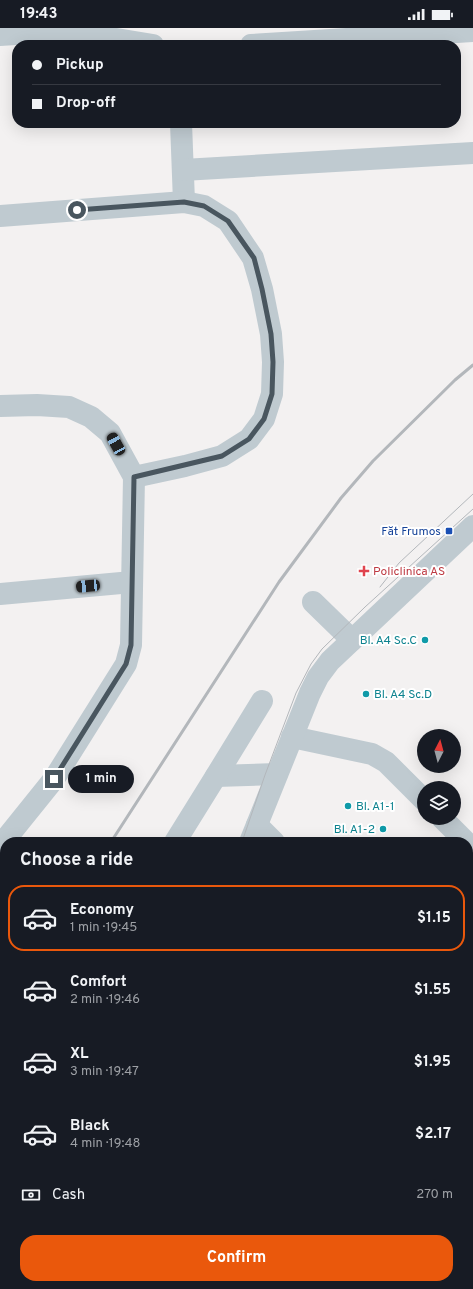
<!DOCTYPE html>
<meta charset="utf-8">
<style>
body{margin:0;font-family:Overpass,sans-serif;background:#242831;color:#f1f3f6;height:100vh;display:flex;flex-direction:column;font-size:15px;white-space:nowrap}
*{box-sizing:border-box;margin:0}
p{font-size:13px;color:#9ea1a6}
.icon{flex:none;width:22px;height:22px;fill:none;stroke:currentColor;stroke-width:2;stroke-linecap:round;stroke-linejoin:round}
.map{position:relative;flex:1;overflow:hidden}
.drawer{position:absolute;left:0px;top:809px;width:473px;height:452px;display:flex;flex-direction:column;background:#171b24;border-radius:16px 16px 0 0;box-shadow:0 4px 16px #0002}
.drawer>*{flex:none}
.guide{position:absolute;left:12px;top:12px;width:449px;height:88px;border-radius:16px;box-shadow:0 4px 16px #0002;display:grid;align-content:center;height:88px;padding:0 20px;background:#171b24}
.needle{width:26px;rotate:6deg}
.tools{position:absolute;left:417px;top:701px;display:grid;gap:8px}
.tools a{display:grid;place-items:center;width:44px;height:44px;border-radius:50%;background:#171b24;box-shadow:0 4px 16px #0002;font-size:20px}
.end{position:absolute;width:18px;height:18px;margin:-9px;border:5px solid #49565f;background:#fff;box-shadow:0 0 0 2px #fff}
.from{border-radius:50%}
.bubble{position:absolute;height:28px;border-radius:14px;background:#171b24;box-shadow:0 4px 16px #0002;font-size:13px;font-weight:700;line-height:28px;text-align:center}
.car{position:absolute;width:12px;height:24px;margin:-12px -6px;border-radius:5px;box-shadow:0 0 3px 1px #0007;background:linear-gradient(#222 24%,#8ab4d8 0 40%,#222 0 76%,#8ab4d8 0 86%,#222 0)}
.guide b{display:flex;align-items:center;gap:14px;height:38px;font-size:15px}
.guide b+b{border-top:1px solid #363941}
.guide i{width:10px;height:10px;background:#f1f3f6}
ul{padding:0;list-style:none}
li{display:flex;align-items:center;gap:12px;height:66px;margin:0 8px 6px;padding:0 12px;border:2px solid transparent;border-radius:16px}
li div{flex:1}
li b{display:block;font-size:15px}
li em{font-style:normal;font-weight:700}
li.current{border-color:#ea580c}
li>.icon{width:36px;height:36px;stroke-width:1.5}
h2{padding:0 20px;font-size:18px;line-height:48px}
.pay{display:flex;align-items:center;gap:10px;height:44px;padding:0 20px;font-size:15px}
.pay p{margin-inline-start:auto}
.cta{display:flex;gap:8px;margin-top:auto;padding:8px 20px}
.cta a{flex:1;height:46px;border-radius:16px;background:#ea580c;color:#fff;font-size:16px;font-weight:700;line-height:46px;text-align:center}
.status{display:flex;justify-content:space-between;align-items:center;height:28px;padding:0 20px;background:#171b24;direction:ltr}
.status svg{height:11px;fill:currentColor}
.map>svg:first-child{display:block}
.lines{fill:none;stroke-linecap:round;stroke-linejoin:round}
.minor{stroke:#bfcad0;stroke-width:22}
.major{stroke:#b1c3cf;stroke-width:22}
.tram{stroke:#b3b7bb;stroke-width:1}
.rail{stroke:#b3b7bb;stroke-width:3}
.route{stroke:#49565f;stroke-width:5}
.transit-dot{fill:#1a4fb4;stroke:#fff;stroke-width:1.5}
.health-dot{fill:#e0444e;stroke:#fff;stroke-width:1.5}
.culture-dot{fill:#0f9aa8;stroke:#fff;stroke-width:1.5}
.labels{text-anchor:middle;stroke-width:4;stroke-linejoin:round;paint-order:stroke}
.transit-label{font-size:12px;fill:#164399;stroke:#fff;text-anchor:end}
.health-label{font-size:12px;fill:#be3a42;stroke:#fff;text-anchor:start}
.culture-label{font-size:12px;fill:#0d838f;stroke:#fff;text-anchor:end}
</style>
<div class="status"><b>19:43</b><svg viewBox="0 0 49 12"><path d="M0 12V9h3v3zM5 12V6h3v6zM10 12V3h3v9zM15 12V0h3v12zM26 1h20v11H26zM47 4h2v5h-2z"/></svg></div>
<div class="map">
<svg width="473" height="1261" viewBox="0 0 473 1261">
<rect width="100%" height="100%" fill="#f3f1f1"/>
<g class="lines">
<g class="minor">
<polyline points="0,7 60,3 85,6 153,17"/>
<polyline points="251,17 473,3"/>
<polyline points="181,95 184,174"/>
<polyline points="183,142 473,125"/>
<polyline points="0,188 184,174 204,178 228,193 253,230 262,261 271,306 273,334 272,366 264,391 249,411 222,428 185,438 134,449"/>
<polyline points="0,378 37,377 69,379 91,389 110,405 134,449 131,617 126,636 54,751 0,818"/>
<polyline points="0,566 132,554"/>
<polyline points="313,574 352,612"/>
<polyline points="292,709 372,726 386,734 424,772"/>
<polyline points="216,748 277,746"/>
<polyline points="442,790 466,814"/>
<polyline points="257,797 274,814"/>
<polyline points="175,814 216,748 262,673"/>
<polyline points="250,814 310,665 318,649 330,633 473,498"/>
<polyline points="0,1148 5,1143"/>
<polyline points="0,1208 5,1214"/>
<polyline points="43,1256 47,1261"/>
<polyline points="102,1256 107,1261"/>
<polyline points="74,1261 80,1256"/>
</g>
<g class="major">
<polyline points="0,868 5,870"/>
<polyline points="0,892 5,893"/>
<polyline points="468,1072 473,1075"/>
<polyline points="468,1138 473,1142"/>
</g>
<g class="tram">
<polyline points="380,559 399,535 473,466"/>
<polyline points="242,814 265,747 296,665 311,636 322,621 365,579 473,481"/>
<polyline points="0,850 5,852"/>
<polyline points="468,1098 473,1102"/>
<polyline points="468,1113 473,1116"/>
</g>
<g class="rail">
<polyline points="111,814 279,554 341,470 373,433 455,352 473,337"/>
<polyline points="0,997 5,988"/>
</g>
</g>
<g class="lines">
<polyline class="route" points="54,751 126,636 131,617 134,449 222,428 249,411 264,391 272,366 273,334 271,306 262,261 254,230 228,193 204,178 184,174 77,182"/>
</g>
<rect class="transit-dot" x="445" y="499" width="8" height="8" rx="2"/>
<path class="health-dot" d="M362 537h4v4h4v4h-4v4h-4v-4h-4v-4h4z"/>
<g class="culture-dot">
<circle cx="425" cy="612" r="4"/>
<circle cx="366" cy="666" r="4"/>
<circle cx="348" cy="778" r="4"/>
<circle cx="383" cy="801" r="4"/>
</g>
<g class="labels">
<g class="transit-label">
<text x="441" y="507">Făt Frumos</text>
</g>
<g class="health-label">
<text x="373" y="547">Policlinica AS</text>
</g>
<g class="culture-label">
<text x="417" y="616">Bl. A4 Sc.C</text>
<text x="374" y="670" text-anchor="start">Bl. A4 Sc.D</text>
<text x="356" y="782" text-anchor="start">Bl. A1-1</text>
<text x="375" y="805">Bl. A1-2</text>
</g>
</g>
</svg>
<div class="tools">
<a><svg class="needle" viewBox="-14 -14 28 28"><path d="M0-13l5 13h-10z" fill="#e53935"/><path d="M0 13l5-13h-10z" fill="#9ea1a6"/></svg></a>
<a><svg class="icon" aria-label="layers" viewBox="0 0 24 24"><path d="M12 4l9 5-9 5-9-5zM3 14l9 5 9-5"/></svg></a>
</div>
<i class="end from" style="left:77px;top:182px"></i>
<i class="end" style="left:54px;top:751px"></i>
<div class="bubble" style="left:68px;top:737px;width:66px">1 min</div>
<i class="car" style="left:116px;top:416px;rotate:331deg"></i>
<i class="car" style="left:88px;top:558px;rotate:265deg"></i>
<div class="guide">
<b><i class="from"></i>Pickup</b>
<b><i></i>Drop-off</b>
</div>
<section class="drawer">
<h2>Choose a ride</h2>
<ul>
<li class="current"><svg class="icon" aria-label="car" viewBox="0 0 24 24"><path d="M5 17H2v-5l4-1 3-4h7l3 4 3 1v5h-3M9 17h6M6 11h13"/><circle cx="7" cy="17" r="2"/><circle cx="17" cy="17" r="2"/></svg><div><b>Economy</b><p>1 min · 19:45</p></div><em>$1.15</em></li>
<li><svg class="icon" aria-label="car" viewBox="0 0 24 24"><path d="M5 17H2v-5l4-1 3-4h7l3 4 3 1v5h-3M9 17h6M6 11h13"/><circle cx="7" cy="17" r="2"/><circle cx="17" cy="17" r="2"/></svg><div><b>Comfort</b><p>2 min · 19:46</p></div><em>$1.55</em></li>
<li><svg class="icon" aria-label="car" viewBox="0 0 24 24"><path d="M5 17H2v-5l4-1 3-4h7l3 4 3 1v5h-3M9 17h6M6 11h13"/><circle cx="7" cy="17" r="2"/><circle cx="17" cy="17" r="2"/></svg><div><b>XL</b><p>3 min · 19:47</p></div><em>$1.95</em></li>
<li><svg class="icon" aria-label="car" viewBox="0 0 24 24"><path d="M5 17H2v-5l4-1 3-4h7l3 4 3 1v5h-3M9 17h6M6 11h13"/><circle cx="7" cy="17" r="2"/><circle cx="17" cy="17" r="2"/></svg><div><b>Black</b><p>4 min · 19:48</p></div><em>$2.17</em></li>
</ul>
<div class="pay"><svg class="icon" aria-label="cash" viewBox="0 0 24 24"><path d="M3 7h18v10H3z"/><circle cx="12" cy="12" r="2"/></svg>Cash<p>270 m</p></div>
<div class="cta"><a>Confirm</a></div>
</section>
</div>
